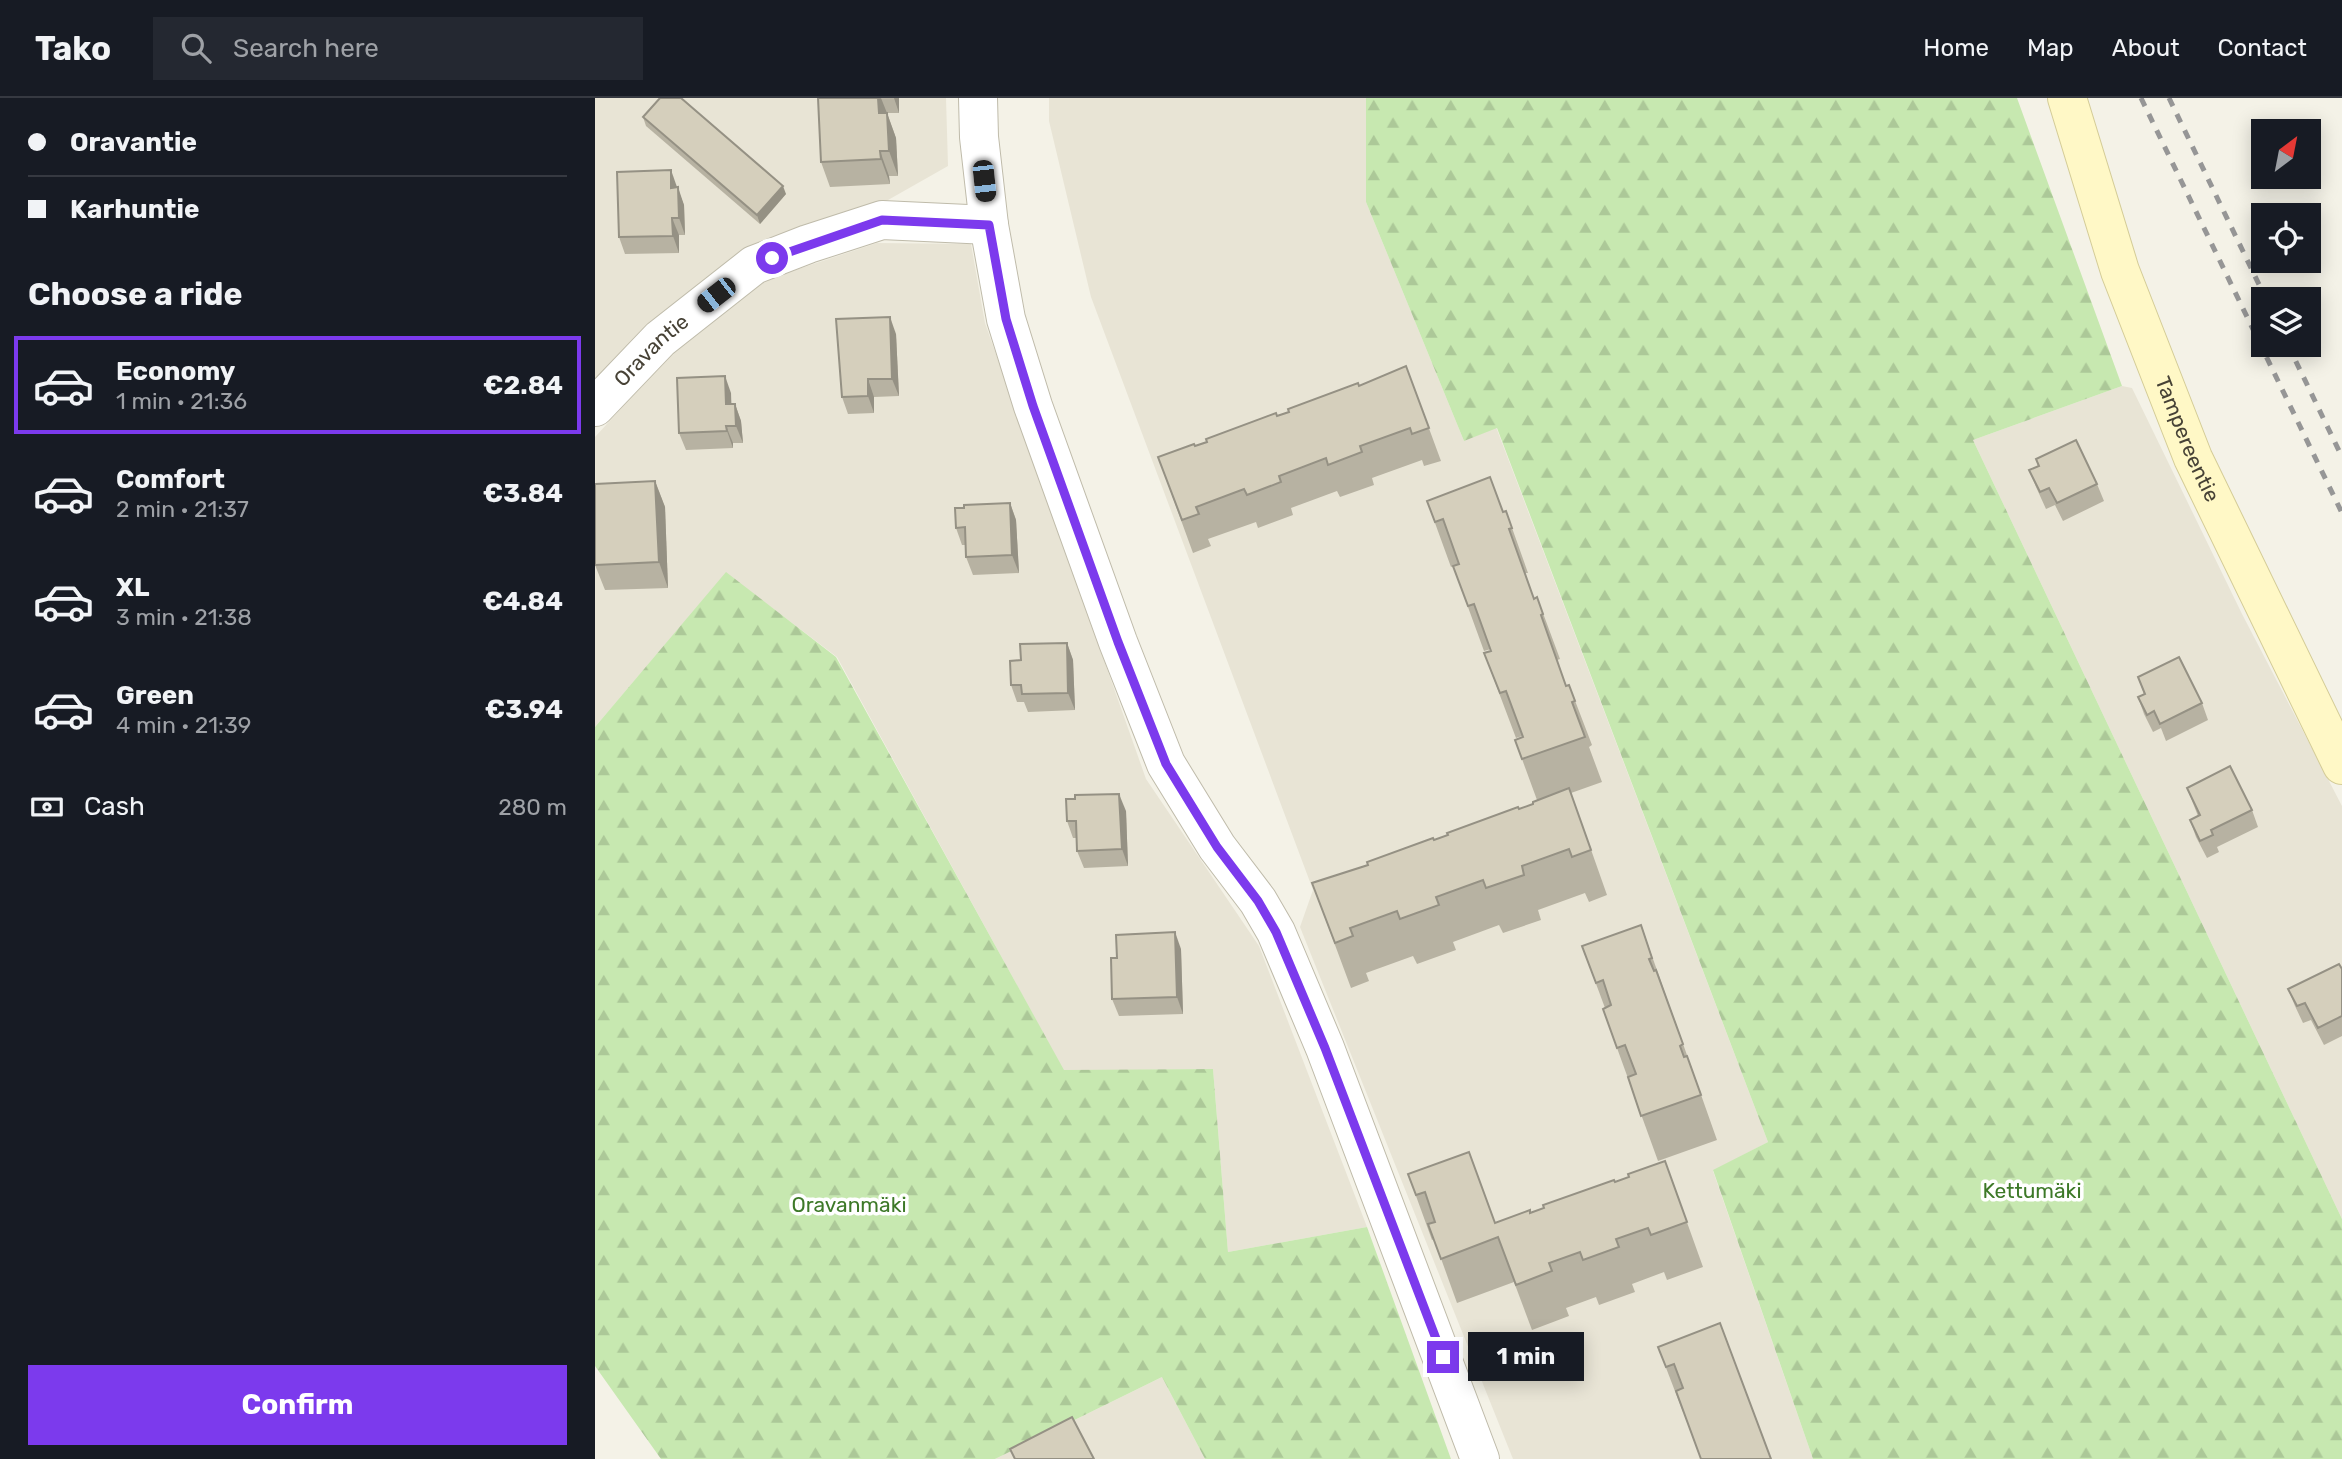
<!DOCTYPE html>
<meta charset="utf-8">
<style>
body{margin:0;font-family:Rubik,sans-serif;background:#242831;color:#f1f3f6;height:100vh;display:flex;flex-direction:column;font-size:26px;white-space:nowrap}
*{box-sizing:border-box;margin:0}
p{font-size:23px;color:#9ea1a6}
.icon{flex:none;width:38px;height:38px;fill:none;stroke:currentColor;stroke-width:2;stroke-linecap:round;stroke-linejoin:round}
.map{position:relative;flex:1;overflow:hidden}
.panel{display:flex;flex-direction:column;background:#171b24;width:595px}
.panel>*{flex:none}
.top-card{display:grid;align-content:center;height:154px;padding:0 28px;background:#171b24}
.needle{width:46px;rotate:32deg}
.fabs{position:absolute;left:1656px;top:21px;display:grid;gap:14px}
.fabs a{display:grid;place-items:center;width:70px;height:70px;border-radius:0px;background:#171b24;box-shadow:0 4px 18px #0003;font-size:35px}
.end{position:absolute;width:32px;height:32px;margin:-16px;border:9px solid #7c3aed;background:#fff;box-shadow:0 0 0 4px #fff}
.from{border-radius:50%}
.bubble{position:absolute;height:49px;border-radius:0px;background:#171b24;box-shadow:0 4px 18px #0003;font-size:23px;font-weight:700;line-height:49px;text-align:center}
.car{position:absolute;width:21px;height:42px;margin:-21px -10px;border-radius:9px;box-shadow:0 0 5px 2px #0007;background:linear-gradient(#222 24%,#8ab4d8 0 40%,#222 0 76%,#8ab4d8 0 86%,#222 0)}
.top-card b{display:flex;align-items:center;gap:24px;height:66px;font-size:26px}
.top-card b+b{border-top:2px solid #363941}
.top-card i{width:18px;height:18px;background:#f1f3f6}
ul{padding:0;list-style:none}
li{display:flex;align-items:center;gap:21px;height:98px;margin:0 14px 10px;padding:0 14px;border:4px solid transparent;border-radius:0px}
li div{flex:1}
li b{display:block;font-size:26px}
li em{font-style:normal;font-weight:700}
li.active{border-color:#7c3aed}
li>.icon{width:63px;height:63px;stroke-width:1.5}
h2{padding:0 28px;font-size:32px;line-height:84px}
.pay{display:flex;align-items:center;gap:18px;height:77px;padding:0 28px;font-size:26px}
.pay p{margin-inline-start:auto}
.button{display:flex;gap:14px;margin-top:auto;padding:14px 28px}
.button a{flex:1;height:80px;border-radius:0px;background:#7c3aed;color:#fff;font-size:28px;font-weight:700;line-height:80px;text-align:center}
header{display:flex;align-items:center;gap:42px;box-sizing:border-box;height:98px;padding:0 35px;background:#171b24;border-bottom:2px solid #363941}
header strong{font-size:33px}
nav{display:flex;gap:38px;margin-inline-start:auto;font-size:24px}
.search{width:490px;height:63px;background:#242831;display:flex;align-items:center;gap:18px;box-sizing:border-box;padding:0 24px;border-radius:0px;color:#9ea1a6;font-size:26px}
main{display:flex;flex:1;min-height:0}
.map>svg:first-child{display:block}
.residential{fill:#e8e4d5}
.forest{fill:url(#forest-firs)}
.lines{fill:none;stroke-linecap:round;stroke-linejoin:round}
.minor-casing{stroke:#bfbbaa;stroke-width:40}
.secondary-casing{stroke:#d4cc97;stroke-width:40}
.minor{stroke:#fff;stroke-width:38}
.secondary{stroke:#fff8c6;stroke-width:38}
.rail{stroke:#969696;stroke-width:5;stroke-dasharray:9 9;stroke-linecap:butt}
.wall{fill:#b7b2a2}
.shaded-wall{fill:#959184}
.building{fill:#d5cfbc;stroke:#959184;stroke-width:2}
.route{stroke:#7c3aed;stroke-width:9}
.labels{text-anchor:middle;stroke-width:7;stroke-linejoin:round;paint-order:stroke}
.street-label{font-size:21px;fill:#474236;stroke:#fff}
.park-label{font-size:21px;fill:#3d7928;stroke:#fff}
</style>
<header>
<strong>Tako</strong>
<div class="search"><svg class="icon" aria-label="search" viewBox="0 0 24 24"><circle cx="10" cy="10" r="6"/><path d="M15 15l6 6"/></svg>Search here</div>
<nav><a>Home</a><a>Map</a><a>About</a><a>Contact</a></nav>
</header>
<main>
<section class="panel">
<div class="top-card">
<b><i class="from"></i>Oravantie</b>
<b><i></i>Karhuntie</b>
</div>
<h2>Choose a ride</h2>
<ul>
<li class="active"><svg class="icon" aria-label="car" viewBox="0 0 24 24"><path d="M5 17H2v-5l4-1 3-4h7l3 4 3 1v5h-3M9 17h6M6 11h13"/><circle cx="7" cy="17" r="2"/><circle cx="17" cy="17" r="2"/></svg><div><b>Economy</b><p>1 min · 21:36</p></div><em>€2.84</em></li>
<li><svg class="icon" aria-label="car" viewBox="0 0 24 24"><path d="M5 17H2v-5l4-1 3-4h7l3 4 3 1v5h-3M9 17h6M6 11h13"/><circle cx="7" cy="17" r="2"/><circle cx="17" cy="17" r="2"/></svg><div><b>Comfort</b><p>2 min · 21:37</p></div><em>€3.84</em></li>
<li><svg class="icon" aria-label="car" viewBox="0 0 24 24"><path d="M5 17H2v-5l4-1 3-4h7l3 4 3 1v5h-3M9 17h6M6 11h13"/><circle cx="7" cy="17" r="2"/><circle cx="17" cy="17" r="2"/></svg><div><b>XL</b><p>3 min · 21:38</p></div><em>€4.84</em></li>
<li><svg class="icon" aria-label="car" viewBox="0 0 24 24"><path d="M5 17H2v-5l4-1 3-4h7l3 4 3 1v5h-3M9 17h6M6 11h13"/><circle cx="7" cy="17" r="2"/><circle cx="17" cy="17" r="2"/></svg><div><b>Green</b><p>4 min · 21:39</p></div><em>€3.94</em></li>
</ul>
<div class="pay"><svg class="icon" aria-label="cash" viewBox="0 0 24 24"><path d="M3 7h18v10H3z"/><circle cx="12" cy="12" r="2"/></svg>Cash<p>280 m</p></div>
<div class="button"><a>Confirm</a></div>
</section>
<div class="map">
<svg width="1747" height="1361" viewBox="0 0 1747 1361">
<defs>
<pattern id="forest-firs" width="22" height="20" patternUnits="userSpaceOnUse" patternTransform="scale(1.75)"><rect width="22" height="20" fill="#c7e8b0"/><path d="M5 1l3.5 6h-7zM16 11l3.5 6h-7z" fill="#acc898"/></pattern>
</defs>
<rect width="100%" height="100%" fill="#f4f2e7"/>
<g class="residential">
<polygon points="0,0 351,0 353,68 286,106 0,285"/>
<polygon points="454,0 771,0 771,104 869,343 901,329 1173,1044 1118,1073 1218,1361 918,1361 705,829 718,792 496,199 454,23"/>
<polygon points="282,145 376,146 390,225 551,681 664,848 772,1129 633,1154 618,971 469,973 242,559 131,475 0,629 0,339 77,255 167,183"/>
<polygon points="1527,288 1537,290 1647,516 1747,708 1747,1121 1378,342"/>
<polygon points="567,1279 610,1361 400,1361"/>
</g>
<g class="forest">
<polygon points="771,0 1422,0 1527,288 1378,342 1747,1121 1747,1361 1218,1361 1118,1072 1173,1044 902,330 869,343 771,104"/>
<polygon points="131,474 241,559 469,972 618,971 633,1154 772,1129 856,1361 610,1361 567,1279 400,1361 66,1361 0,1268 0,629"/>
</g>
<g class="lines">
<defs>
<g id="minor">
<polyline points="383,0 384,39 394,127 411,221 438,308 523,544 571,666 622,749 663,803 681,834 730,950 885,1361"/>
<path id="s1" d="M0,309l65,-68 94,-74 54,-21 74,-24 107,5"/>
</g>
<g id="secondary">
<path id="s2" d="M1472,0l53,173 73,187 149,307"/>
</g>
</defs>
<use href="#minor" class="minor-casing"/>
<use href="#secondary" class="secondary-casing"/>
<use href="#minor" class="minor"/>
<use href="#secondary" class="secondary"/>
<g class="rail">
<polyline points="1546,0 1747,415"/>
<polyline points="1574,0 1671,201"/>
<polyline points="1693,247 1747,359"/>
</g>
</g>
<g class="wall">
<polygon points="223,0 304,0 304,15 292,15 301,40 303,78 294,78 295,86 235,89 226,64"/>
<polygon points="48,19 191,96 165,126 51,28"/>
<polygon points="82,90 89,107 90,137 84,137 84,155 30,156 24,139"/>
<polygon points="301,236 304,298 279,299 279,315 253,316 247,299"/>
<polygon points="811,268 846,363 829,368 827,362 777,380 779,387 745,399 742,393 696,410 698,417 663,430 661,424 613,441 616,448 598,455 563,359 600,348 764,288"/>
<polygon points="136,295 136,306 140,306 146,323 148,345 138,345 138,350 91,352 84,335"/>
<polygon points="1441,361 1502,386 1509,403 1468,423 1460,407 1451,411 1441,389 1434,372 1443,368"/>
<polygon points="60,383 70,409 73,490 10,492 0,467"/>
<polygon points="832,403 908,414 911,413 933,475 930,475 939,501 942,499 965,561 962,562 971,588 974,587 997,647 994,649 1007,684 976,695 1012,797 994,804 990,795 943,812 946,822 908,835 904,827 858,844 861,852 822,866 818,858 771,875 774,883 756,890 717,785 773,767 924,711 938,706 942,702 920,642 928,639 927,638 921,640 889,555 896,553 896,551 889,553 858,468 864,466 856,469"/>
<polygon points="415,405 421,422 424,475 378,477 371,459 371,447 367,447 361,430 369,410"/>
<polygon points="472,545 478,562 480,612 433,614 429,604 422,604 416,587 426,562"/>
<polygon points="1543,579 1607,605 1613,622 1571,643 1566,630 1558,634 1549,616 1543,599 1549,596"/>
<polygon points="1592,690 1657,712 1663,729 1622,749 1624,754 1612,760 1601,739 1595,722 1603,718"/>
<polygon points="531,713 533,768 489,770 482,753 482,740 478,740 472,723"/>
<polygon points="1046,827 1122,1042 1063,1063 1022,950 1010,910 987,848"/>
<polygon points="586,851 588,916 524,918 517,901 522,860"/>
<polygon points="1747,871 1747,938 1729,947 1716,922 1708,925 1700,908 1693,891"/>
<polygon points="1070,1063 1108,1169 1072,1182 1069,1174 1037,1186 1040,1194 1004,1207 1001,1199 971,1210 974,1218 937,1232 919,1184 862,1205 839,1141 837,1142 813,1076 900,1125 936,1115 1034,1079"/>
<polygon points="1063,1249 1176,1361 1088,1314"/>
</g>
<g class="shaded-wall">
<polygon points="283,0 286,0 292,15 284,15"/>
<polygon points="299,0 304,0 304,15"/>
<polygon points="292,15 301,40 303,78 294,53"/>
<polygon points="285,53 294,78 295,86 286,61"/>
<polygon points="76,72 82,89 76,90"/>
<polygon points="188,88 191,96 165,126 162,117"/>
<polygon points="83,89 89,107 90,137 84,120"/>
<polygon points="77,120 84,137 84,155 78,138"/>
<polygon points="295,219 301,236 304,298 297,281"/>
<polygon points="130,278 136,295 137,323 131,306"/>
<polygon points="273,281 279,299 279,315 273,298"/>
<polygon points="140,306 146,323 148,345 141,328"/>
<polygon points="131,328 138,345 138,350 132,333"/>
<polygon points="60,383 70,409 73,490 64,464"/>
<polygon points="415,405 421,422 424,475 417,457"/>
<polygon points="472,545 478,562 480,612 473,595"/>
<polygon points="524,696 531,713 533,768 527,751"/>
<polygon points="580,834 586,851 588,916 582,899"/>
</g>
<g class="building">
<polygon points="65,0 86,0 188,88 162,117 48,19"/>
<polygon points="223,0 283,0 284,15 292,15 294,53 285,53 286,61 226,64"/>
<polygon points="76,72 76,90 83,89 84,120 77,120 78,138 24,139 22,74"/>
<polygon points="295,219 297,281 273,281 273,298 247,299 241,221"/>
<polygon points="811,268 834,330 817,336 815,330 765,348 767,354 733,367 731,360 684,378 686,384 652,397 649,391 601,409 604,416 587,422 563,359 599,346 600,348 612,344 611,341 681,315 682,318 694,314 693,311 763,285 764,288"/>
<polygon points="130,278 131,306 140,306 141,328 131,328 132,333 84,335 82,280"/>
<polygon points="1481,342 1502,386 1462,405 1454,390 1445,394 1434,372 1444,368 1441,361"/>
<polygon points="895,379 908,414 911,413 917,430 914,431 939,501 942,499 948,516 946,517 971,588 974,587 980,603 977,604 990,639 927,661 920,642 928,639 911,593 905,595 889,555 896,553 879,506 873,508 858,468 864,466 848,421 840,424 832,403"/>
<polygon points="60,383 64,464 0,467 0,386"/>
<polygon points="415,405 417,457 371,459 370,429 361,430 360,410 369,410 369,407"/>
<polygon points="472,545 473,595 427,596 426,587 416,587 415,563 426,562 425,546"/>
<polygon points="1584,559 1607,605 1565,626 1559,613 1552,617 1543,599 1550,596 1543,579"/>
<polygon points="1635,668 1657,712 1616,732 1618,737 1605,743 1595,722 1605,717 1592,690"/>
<polygon points="974,690 996,752 977,759 974,751 927,768 929,777 891,790 888,782 841,799 844,807 805,821 802,813 755,830 758,838 740,845 717,785 773,767 772,764 838,740 839,742 853,737 852,735 923,709 924,711 938,706 938,704"/>
<polygon points="524,696 527,751 482,753 481,723 472,723 471,701 480,701 480,697"/>
<polygon points="1046,827 1057,860 1054,861 1059,873 1061,872 1088,946 1085,948 1089,959 1092,958 1106,997 1046,1018 1033,979 1041,976 1030,947 1022,950 1008,911 1016,907 1008,882 1001,885 987,848"/>
<polygon points="580,834 582,899 517,901 516,860 522,860 521,837"/>
<polygon points="1744,866 1747,871 1747,918 1723,930 1710,905 1702,908 1693,891"/>
<polygon points="874,1054 900,1125 935,1112 935,1115 949,1110 948,1107 1019,1082 1020,1084 1034,1079 1033,1076 1070,1063 1092,1124 1056,1137 1053,1130 1021,1141 1024,1149 988,1162 985,1154 954,1165 957,1173 921,1187 903,1139 846,1161 833,1126 840,1124 830,1094 821,1097 813,1076"/>
<polygon points="1125,1225 1176,1361 1106,1361 1081,1293 1088,1290 1079,1266 1071,1269 1063,1249"/>
<polygon points="477,1319 499,1361 420,1361 415,1351"/>
</g>
<g class="lines">
<polyline class="route" points="177,160 287,122 394,127 411,221 438,308 523,544 571,666 622,749 663,803 681,834 730,950 848,1259"/>
</g>
<g class="labels">
<g class="street-label">
<text dy="7" stroke="none"><textPath href="#s1" startOffset="80">Oravantie</textPath></text>
<text dy="7" stroke="none"><textPath href="#s2" startOffset="362">Tampereentie</textPath></text>
</g>
<g class="park-label">
<text x="1437" y="1100">Kettumäki</text>
<text x="254" y="1114">Oravanmäki</text>
</g>
</g>
</svg>
<div class="fabs">
<a><svg class="needle" viewBox="-14 -14 28 28"><path d="M0-13l5 13h-10z" fill="#e53935"/><path d="M0 13l5-13h-10z" fill="#9ea1a6"/></svg></a>
<a><svg class="icon" aria-label="locate" viewBox="0 0 24 24"><circle cx="12" cy="12" r="6"/><path d="M12 2v4M12 18v4M2 12h4M18 12h4"/></svg></a>
<a><svg class="icon" aria-label="layers" viewBox="0 0 24 24"><path d="M12 4l9 5-9 5-9-5zM3 14l9 5 9-5"/></svg></a>
</div>
<i class="end from" style="left:177px;top:160px"></i>
<i class="end" style="left:848px;top:1259px"></i>
<div class="bubble" style="left:873px;top:1234px;width:116px">1 min</div>
<i class="car" style="left:389px;top:83px;rotate:174deg"></i>
<i class="car" style="left:121px;top:197px;rotate:232deg"></i>
</div>
</main>
